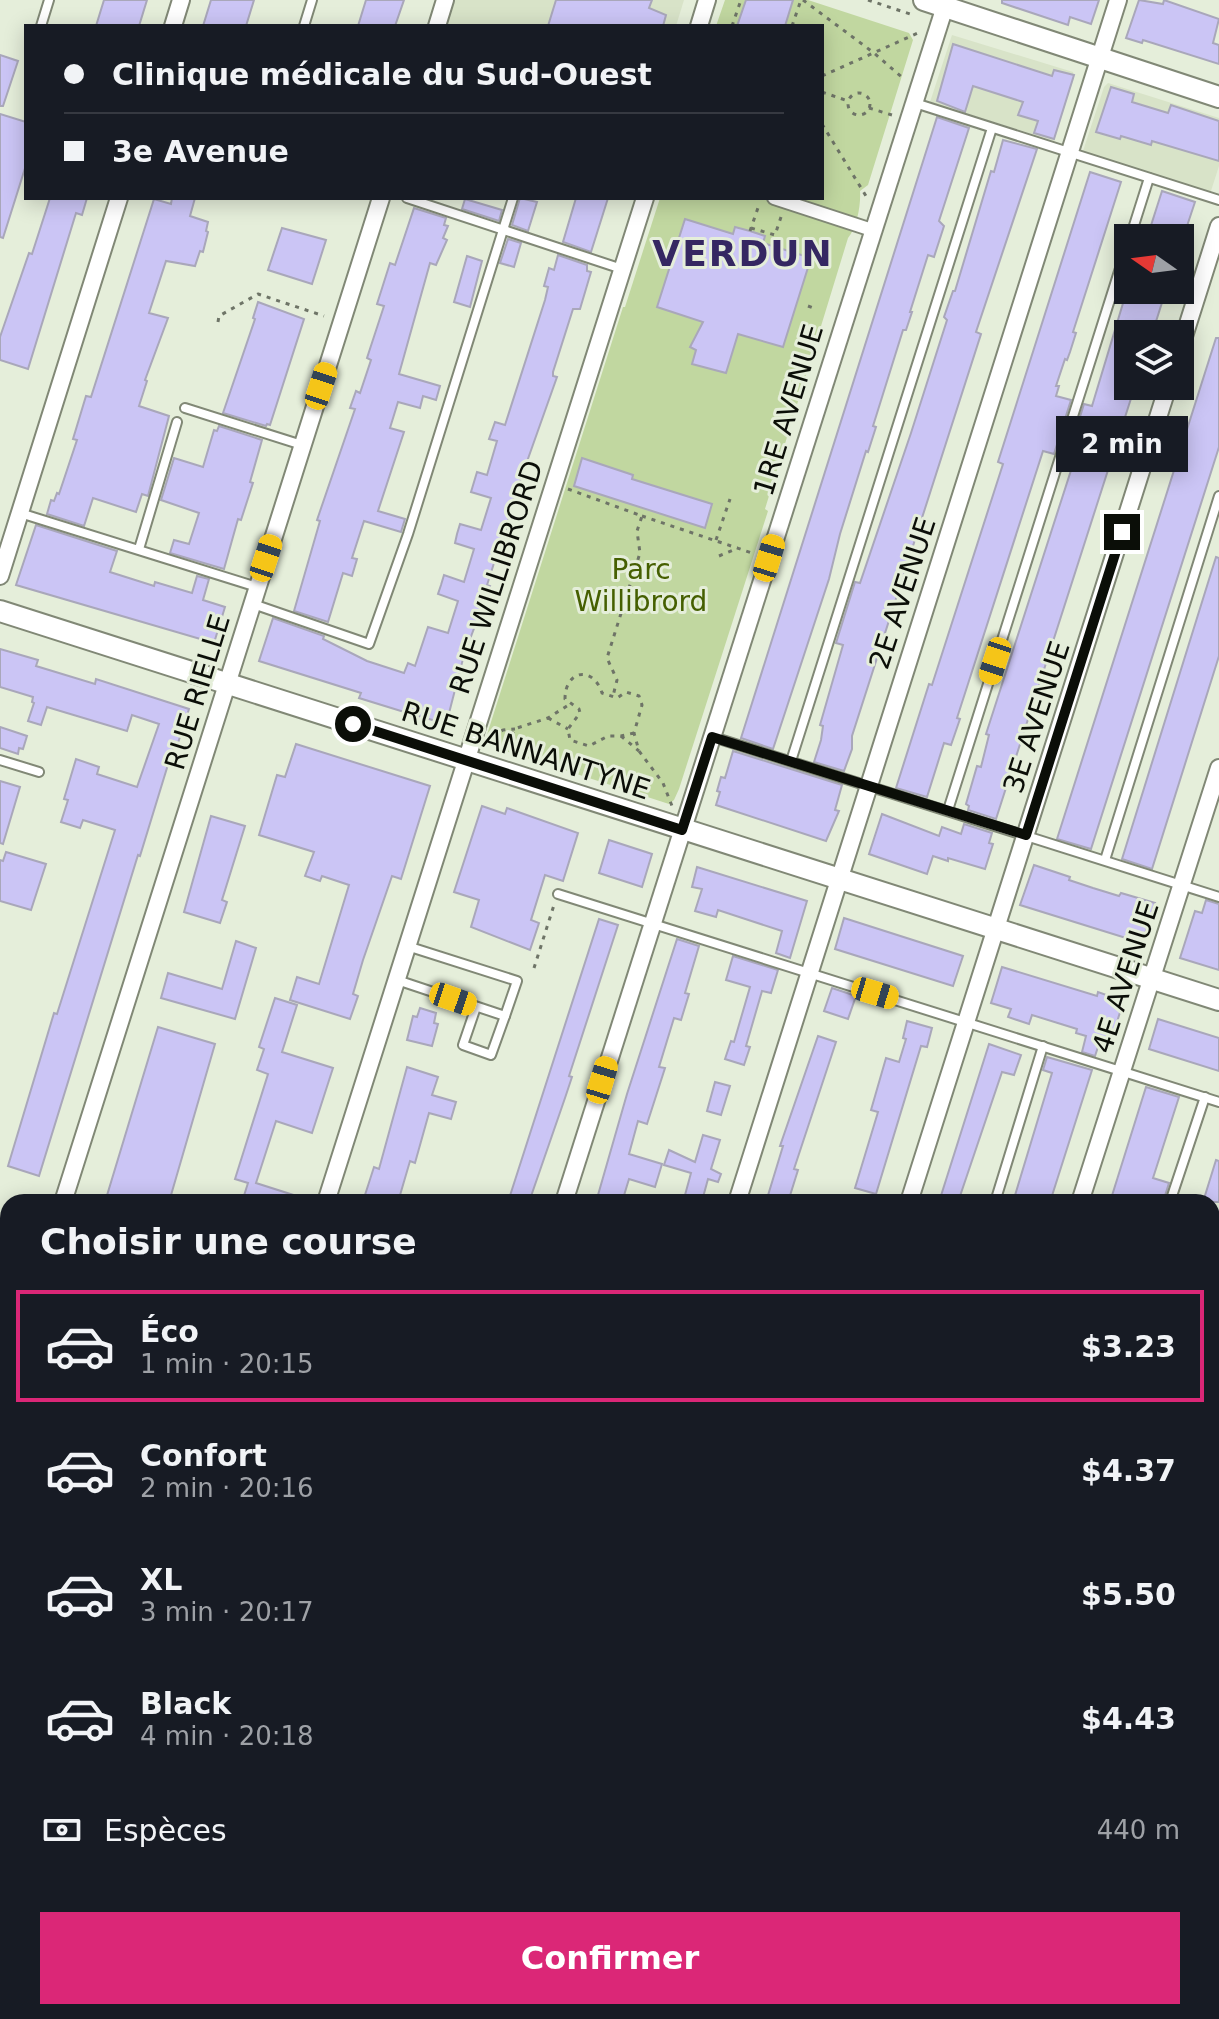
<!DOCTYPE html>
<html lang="fr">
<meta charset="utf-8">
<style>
body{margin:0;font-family:"DejaVu Sans",sans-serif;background:#242831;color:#f1f3f6;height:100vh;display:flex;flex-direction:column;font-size:30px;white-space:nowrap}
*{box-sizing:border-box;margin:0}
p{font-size:26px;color:#9ea1a6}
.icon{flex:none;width:44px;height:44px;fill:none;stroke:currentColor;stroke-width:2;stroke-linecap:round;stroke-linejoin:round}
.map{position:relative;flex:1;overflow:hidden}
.details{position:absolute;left:0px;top:1194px;width:1220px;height:826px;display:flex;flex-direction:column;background:#171b24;border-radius:24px 24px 0 0;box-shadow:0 4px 20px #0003}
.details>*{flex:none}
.guide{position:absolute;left:24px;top:24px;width:800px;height:176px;border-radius:0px;box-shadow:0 4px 20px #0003;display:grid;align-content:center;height:176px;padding:0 40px;background:#171b24}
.needle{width:52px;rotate:284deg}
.controls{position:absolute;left:1114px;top:224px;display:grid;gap:16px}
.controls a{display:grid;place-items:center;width:80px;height:80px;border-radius:0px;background:#171b24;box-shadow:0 4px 20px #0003;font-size:40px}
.end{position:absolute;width:36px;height:36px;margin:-18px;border:10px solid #0b0e08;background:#fff;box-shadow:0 0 0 4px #fff}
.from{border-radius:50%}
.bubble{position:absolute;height:56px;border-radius:0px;background:#171b24;box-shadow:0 4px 20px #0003;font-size:26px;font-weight:800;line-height:56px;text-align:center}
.car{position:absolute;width:24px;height:48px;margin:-24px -12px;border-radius:10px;box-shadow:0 0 6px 2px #0007;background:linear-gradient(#f5c518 24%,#345 0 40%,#f5c518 0 76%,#345 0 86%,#f5c518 0)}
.guide b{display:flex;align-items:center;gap:28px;height:76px;font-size:30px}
.guide b+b{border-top:2px solid #363941}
.guide i{width:20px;height:20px;background:#f1f3f6}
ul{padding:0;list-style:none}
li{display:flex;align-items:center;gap:24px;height:112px;margin:0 16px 12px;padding:0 24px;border:4px solid transparent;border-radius:0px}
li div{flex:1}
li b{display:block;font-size:30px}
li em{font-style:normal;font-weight:800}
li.current{border-color:#db2777}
li>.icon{width:72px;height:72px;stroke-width:1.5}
h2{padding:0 40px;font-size:36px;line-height:96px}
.pay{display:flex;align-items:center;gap:20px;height:88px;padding:0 40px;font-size:30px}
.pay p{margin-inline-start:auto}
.action{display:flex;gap:16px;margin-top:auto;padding:16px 40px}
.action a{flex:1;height:92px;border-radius:0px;background:#db2777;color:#fff;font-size:32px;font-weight:800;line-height:92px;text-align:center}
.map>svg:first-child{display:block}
.built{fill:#d8e3c8}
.green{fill:#c1d7a0}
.water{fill:#9bb278}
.building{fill:#cbc5f5;stroke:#a9a7ba;stroke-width:2}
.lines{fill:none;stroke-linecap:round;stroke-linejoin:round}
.service-casing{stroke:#818876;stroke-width:12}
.pedestrian-casing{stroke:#818876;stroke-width:16}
.minor-casing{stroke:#818876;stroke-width:20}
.tertiary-casing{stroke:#818876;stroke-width:24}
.secondary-casing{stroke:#818876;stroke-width:28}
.path{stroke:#6e7467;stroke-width:3;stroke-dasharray:4 6;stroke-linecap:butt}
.service{stroke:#fff;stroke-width:8}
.pedestrian{stroke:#fff;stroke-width:12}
.minor{stroke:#fff;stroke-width:16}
.tertiary{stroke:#fff;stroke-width:20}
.secondary{stroke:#fff;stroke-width:24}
.route{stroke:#0b0e08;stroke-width:10}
.labels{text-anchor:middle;stroke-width:6;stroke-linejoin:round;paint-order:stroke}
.street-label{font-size:28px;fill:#0b0e08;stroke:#e5eeda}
.park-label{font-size:28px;fill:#455f01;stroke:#e5eeda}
.district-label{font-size:36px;font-weight:bold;letter-spacing:2px;fill:#352762;stroke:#e5eeda}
</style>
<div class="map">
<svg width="1219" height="2019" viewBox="0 0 1219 2019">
<rect width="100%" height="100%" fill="#e5eeda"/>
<g class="built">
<polygon points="451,0 684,0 676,26 443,26"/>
<polygon points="952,35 1073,72 1074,78 1054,141 930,102"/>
<polygon points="1108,83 1219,118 1219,166 1210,194 1082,154 1104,87"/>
<polygon points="1219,1391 1219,1545 1212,1543 1212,1413"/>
</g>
<g class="green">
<path d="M725,0h83l101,33 4,7 -45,145 -8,6c1,14 -3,36 -12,47l-83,271 3,2 -89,278 -5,11 -5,4 -185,-60 139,-437h2l35,-109h162v-172h-106z"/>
<polygon points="0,1321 8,1322 8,1440 0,1439"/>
<polygon points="0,1631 8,1633 8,1841 0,1839"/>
<polygon points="1212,1773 1219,1777 1219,1906 1212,1902"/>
<polygon points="529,2012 886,2012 884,2019 551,2019"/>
</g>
<g class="water">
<polygon points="0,1439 8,1440 8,1549 0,1547"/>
<polygon points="1212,1902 1219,1906 1219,2019 1202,2019 1191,2012 1212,2012"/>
</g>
<g class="building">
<polygon points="104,0 147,0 139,26 96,26"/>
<polygon points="211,0 254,0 246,26 203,26"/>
<polygon points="366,0 404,0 395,26 358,26"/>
<polygon points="556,0 652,0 649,8 666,15 663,26 548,26"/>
<polygon points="746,0 793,0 785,26 737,26"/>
<polygon points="1002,0 1099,0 1091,24 1070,17 1068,25 1002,3"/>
<polygon points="1139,0 1163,4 1164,0 1219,19 1213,43 1219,45 1219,64 1143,40 1142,43 1126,38"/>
<polygon points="953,44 1052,76 1054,70 1074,75 1054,139 1034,133 1038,121 1018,115 1023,102 973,86 965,112 937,101"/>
<polygon points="0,55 18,61 3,106 0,106"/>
<polygon points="1111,87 1134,94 1132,102 1168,113 1171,105 1219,121 1219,161 1152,141 1151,145 1121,136 1120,139 1096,132"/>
<polygon points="0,114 26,122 26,165 3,238 0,237"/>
<polygon points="937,117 969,128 939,221 944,226 934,257 928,255 910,312 912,312 906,330 903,330 873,426 876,427 868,452 866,451 840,534 829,579 773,749 741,738"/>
<polygon points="1003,140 1037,149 976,332 981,334 852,736 852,749 844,771 814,762 821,740 823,726 820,725 843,645 836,643 855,582 860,583 911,433 947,320 944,317 953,291 955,291 991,171 994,172"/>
<polygon points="1090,172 1121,182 1073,332 1076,333 1070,352 1067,360 1065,359 1056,386 1059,386 1056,396 1071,400 1054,454 1043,451 957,718 960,719 951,745 944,743 927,797 896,788 929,684 932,685 994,492 1003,464 998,462"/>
<polygon points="1162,191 1195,202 1183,238 1147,238"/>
<polygon points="50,198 87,198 82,215 76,213 28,369 0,360 0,337 29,253 32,254"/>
<polygon points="172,198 195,198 190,216 208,222 206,231 208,232 203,252 200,251 195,266 166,261 149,313 168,318 145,380 147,381 139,406 169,416 148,496 142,494 136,512 93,498 84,526 47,514 51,500 54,501 57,493 59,494 77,440 73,439 86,396 91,397 154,199 171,204"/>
<polygon points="520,198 537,202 528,231 512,225"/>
<polygon points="576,198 608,198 591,252 563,242"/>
<polygon points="465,199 502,210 499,221 462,209"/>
<polygon points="414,208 446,218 444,225 448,226 443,238 447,240 436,265 430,263 399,374 440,386 436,400 423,396 420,408 398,402 390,428 404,432 378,511 405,519 401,532 364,521 352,558 357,559 352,576 343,573 328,622 294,611 320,521 317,520 355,409 350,408 356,391 360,393 371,360 367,358 384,306 377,304 390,263 395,265"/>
<polygon points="685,219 733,234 735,227 750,231 765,236 763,243 811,258 783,347 738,334 726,373 692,364 696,350 690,347 703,322 657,307"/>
<polygon points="282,228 326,240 312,284 268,270"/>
<polygon points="508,239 521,243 514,267 500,263"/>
<polygon points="558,255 587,265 587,271 591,272 580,309 573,309 553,372 553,376 557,377 513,501 498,561 495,560 487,585 490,586 464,655 448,717 445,716 443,723 401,711 359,698 361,693 259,661 273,618 324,636 323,639 367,661 404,673 408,663 415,666 428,627 448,633 458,601 438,594 441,585 444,575 464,582 474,549 455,543 457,534 460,524 481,530 491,498 471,492 477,472 487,475 497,441 489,439 495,422 505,425 545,300 548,287 544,286 549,268 554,270"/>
<polygon points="467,256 482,261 470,307 454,302"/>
<polygon points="1127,290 1166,290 1152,334 1128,334 1128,386 1135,386 996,819 968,810 969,806 966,804 977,766 981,767 989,735 986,734 1074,461 1067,458 1084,404 1092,406"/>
<polygon points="258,302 304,319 270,425 267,424 266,426 223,413 255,319 253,318"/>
<polygon points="1216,338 1219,338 1219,447 1091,849 1057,839"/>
<polygon points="219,426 262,440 250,482 253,483 241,520 238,519 224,569 170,553 174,540 189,544 199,513 161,500 174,458 203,467 214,430 217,431"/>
<polygon points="582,458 633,475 632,479 712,504 705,528 574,486"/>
<polygon points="36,525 117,551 110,572 154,586 155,582 192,593 197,576 209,579 203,600 225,607 214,643 16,585"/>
<polygon points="1216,557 1219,558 1219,656 1152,869 1122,859"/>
<polygon points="0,649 38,660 36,666 95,684 96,679 189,709 177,746 174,745 140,856 138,855 39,1176 8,1166 54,1013 57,1014 115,830 83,820 80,828 61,822 68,800 64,799 76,759 99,767 97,774 137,787 159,724 132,715 127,731 47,707 41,725 28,721 34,703 32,702 33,697 0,687"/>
<polygon points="0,727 27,736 23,749 19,748 18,754 0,748"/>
<polygon points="296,744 430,786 401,879 392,876 363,960 353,994 358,996 350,1019 290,1000 297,977 319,984 349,885 322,876 320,881 305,876 314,852 259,835 277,775 285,777"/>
<polygon points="733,751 842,785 835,810 839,811 826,841 716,805 720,792 717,791 721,777 725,778"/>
<polygon points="0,781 20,787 3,844 0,843"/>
<polygon points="482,806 505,814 507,808 578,833 563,881 545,875 531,920 539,923 530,950 471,927 479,900 454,892"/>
<polygon points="882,814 939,836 942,827 961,834 964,824 992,833 989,843 993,844 985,869 948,858 948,861 933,856 927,874 869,854"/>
<polygon points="211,816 245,826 222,900 227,902 220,923 184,912"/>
<polygon points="609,840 652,854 642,887 599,873"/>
<polygon points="6,852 46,864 31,910 0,901 0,860 3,861"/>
<polygon points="1034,865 1070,877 1069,880 1093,888 1119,896 1121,893 1155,903 1142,943 1020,905"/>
<polygon points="697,867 807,901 790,958 776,953 782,931 718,910 716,917 695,911 702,889 692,887"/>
<polygon points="1206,900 1219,904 1219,970 1180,958 1195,911 1202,913"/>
<polygon points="844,918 963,956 953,986 835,949"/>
<polygon points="599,919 618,925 569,1076 572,1077 565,1098 529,1202 508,1202"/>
<polygon points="677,939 699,946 685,993 689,994 681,1020 674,1018 659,1067 665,1068 647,1124 638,1121 629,1154 662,1164 655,1187 629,1179 622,1202 596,1202 627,1094"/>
<polygon points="236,941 256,948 235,1019 161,998 168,973 222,989"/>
<polygon points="733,956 778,970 771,993 762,991 746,1046 750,1047 744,1065 725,1059 731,1041 734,1042 750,987 726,980"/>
<polygon points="1002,967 1097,996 1098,992 1112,997 1111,1002 1122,1006 1110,1044 1100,1041 1095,1056 1082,1052 1086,1036 1076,1033 1077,1029 1032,1015 1029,1024 1008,1017 1011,1009 991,1003"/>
<polygon points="832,988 856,996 848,1019 824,1011"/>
<polygon points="275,998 297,1005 282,1052 333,1068 312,1133 276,1121 256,1183 306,1199 305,1202 242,1202 248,1183 235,1179 268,1074 257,1070 264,1049 259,1047"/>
<polygon points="420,1008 436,1013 434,1023 438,1024 432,1046 407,1040 413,1016 417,1017"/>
<polygon points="1158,1019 1219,1038 1219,1071 1149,1049"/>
<polygon points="907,1021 932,1028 927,1047 921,1046 876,1194 855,1188 878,1112 871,1110 886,1058 899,1062 906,1039 903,1038"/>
<polygon points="158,1027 215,1044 169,1202 105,1202"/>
<polygon points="818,1036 836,1042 794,1169 798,1170 788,1202 766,1202 783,1146 780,1146"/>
<polygon points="989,1044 1021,1055 1014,1075 1002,1072 958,1202 939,1202"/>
<polygon points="1047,1057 1092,1070 1050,1202 1013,1202 1052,1073 1043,1070"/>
<polygon points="407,1067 438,1077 432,1095 456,1102 451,1119 429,1113 415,1163 410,1161 398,1202 376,1202 364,1198 374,1167 379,1169"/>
<polygon points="715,1082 730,1086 721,1115 707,1111"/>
<polygon points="1146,1087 1179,1097 1153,1178 1169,1183 1163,1202 1110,1202"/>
<polygon points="703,1135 720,1140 711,1169 721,1174 718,1182 708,1179 702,1201 685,1195 691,1173 664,1165 669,1150 695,1162"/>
<polygon points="1216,1160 1219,1161 1219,1202 1203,1202"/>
</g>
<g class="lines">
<defs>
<g id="service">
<polyline points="41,26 49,0"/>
<polyline points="304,26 312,0"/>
<polyline points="915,103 1219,200"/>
<polyline points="407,198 622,269"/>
<polyline points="1130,238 1149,178"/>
<polyline points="185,408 302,445"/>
<polyline points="20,513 257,587"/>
<polyline points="139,549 177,422"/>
<polyline points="253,604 369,644 408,534 513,198"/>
<polyline points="713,737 1219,897"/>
<polyline points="0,760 39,772"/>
<polyline points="791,761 992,128"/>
<polyline points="948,810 1128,243"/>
<polyline points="1105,860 1219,496"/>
<polyline points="558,894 1219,1102"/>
<polyline points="407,946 517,981 505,1016"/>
<polyline points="397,980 505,1016 491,1055 463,1045 476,1007"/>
<polyline points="995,1202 1043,1046"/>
<polyline points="1170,1202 1205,1097"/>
<polyline points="1212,1627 1219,1629"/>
<polyline points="0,1977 8,1979"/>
<polyline points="117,2012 138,2019"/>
<polyline points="966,2019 976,2016 989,2019"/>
</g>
<polyline id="pedestrian" points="774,198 872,230"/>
<g id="minor">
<polyline points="173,26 181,0"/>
<polyline points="437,26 445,0"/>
<polyline points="699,26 707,0"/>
<polyline points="1180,349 1219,226"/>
<polyline points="0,576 119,198"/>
<polyline points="63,1202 381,198"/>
<polyline points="326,1202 645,198"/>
<polyline points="564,1202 947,0"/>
<polyline points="737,1202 1118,0"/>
<polyline points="909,1202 1168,386"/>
<polyline points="1080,1202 1219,768"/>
<polyline points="1212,1367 1219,1344"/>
<polyline points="0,1865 8,1867"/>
<polyline points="469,2012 491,2019"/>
<polyline points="72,2019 74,2012"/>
<polyline points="315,2019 317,2012"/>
</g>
<g id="tertiary">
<polyline points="924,0 1219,97"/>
<polyline points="0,611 1219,1000"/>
<polyline points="906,2019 909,2012"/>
</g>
<g id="secondary">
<polyline points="0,1305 8,1306"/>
<polyline points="0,1582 8,1584"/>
<polyline points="0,1613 8,1614"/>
<polyline points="1212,1755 1219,1759"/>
<polyline points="1064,2012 1076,2019"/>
<polyline points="1123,2012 1134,2019"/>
</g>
</defs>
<use href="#service" class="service-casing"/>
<use href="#pedestrian" class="pedestrian-casing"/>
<use href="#minor" class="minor-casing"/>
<use href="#tertiary" class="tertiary-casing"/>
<use href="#secondary" class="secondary-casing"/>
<g class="path">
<polyline points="803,0 874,53 904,79"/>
<polyline points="868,0 910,14"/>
<polyline points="732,26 741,0"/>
<polyline points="792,26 801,0"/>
<polyline points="822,76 918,33"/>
<polyline points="822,92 848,101"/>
<circle cx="859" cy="104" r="11"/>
<polyline points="869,108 892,115"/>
<polyline points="822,124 866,196"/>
<polyline points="751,228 775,235 781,217"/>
<polyline points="750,231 759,205"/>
<polyline points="659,259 664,260"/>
<polyline points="808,306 816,309"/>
<polyline points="218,322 219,316 258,294 324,316"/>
<polyline points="568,489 642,516 637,531 640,553 607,658 617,680 613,696"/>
<polyline points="642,516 752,553"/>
<polyline points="716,540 730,499"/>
<polyline points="719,556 738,548"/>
<polyline points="548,718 568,729"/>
<path d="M634,733l-13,3h-13l-19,10 -19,-6 -2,-11 12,-16 -1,-4 -14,-10c0,-29 28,-34 37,-6l15,5 9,-6 13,4 3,9 -8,28 5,18 24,32 9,23"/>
<polyline points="493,736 503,730 515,729"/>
<polyline points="621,736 639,751"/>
<polyline points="498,750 517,728 548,718 570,704"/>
<polyline points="534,968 554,905"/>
<polyline points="0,1363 8,1369"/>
<polyline points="1212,1866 1219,1874"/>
<polyline points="537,2019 538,2017"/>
<polyline points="565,2019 567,2012"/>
<polyline points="872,2019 874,2012"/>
</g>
<use href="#service" class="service"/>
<use href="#pedestrian" class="pedestrian"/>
<use href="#minor" class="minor"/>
<use href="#tertiary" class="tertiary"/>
<use href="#secondary" class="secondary"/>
</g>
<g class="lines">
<polyline class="route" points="353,724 682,830 712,737 1026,835 1122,532"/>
</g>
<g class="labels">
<g class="street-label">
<text transform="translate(788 410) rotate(-73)" y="10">1RE AVENUE</text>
<text transform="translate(496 577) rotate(-72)" y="10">RUE WILLIBRORD</text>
<text transform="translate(902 593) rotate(-72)" y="10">2E AVENUE</text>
<text transform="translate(197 692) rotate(-73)" y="10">RUE RIELLE</text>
<text transform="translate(1036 717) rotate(-72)" y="10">3E AVENUE</text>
<text transform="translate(526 750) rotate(18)" y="10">RUE BANNANTYNE</text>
<text transform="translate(1125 977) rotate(-72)" y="10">4E AVENUE</text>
</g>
<g class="park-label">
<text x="641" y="579">Parc<tspan x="641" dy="32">Willibrord</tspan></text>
</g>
<g class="district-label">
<text x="743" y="266">VERDUN</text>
</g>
</g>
</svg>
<div class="controls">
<a><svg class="needle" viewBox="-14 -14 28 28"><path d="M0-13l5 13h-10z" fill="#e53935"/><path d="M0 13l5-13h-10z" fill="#9ea1a6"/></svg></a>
<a><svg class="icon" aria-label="layers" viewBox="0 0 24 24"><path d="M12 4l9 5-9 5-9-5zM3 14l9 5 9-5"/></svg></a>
</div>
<i class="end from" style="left:353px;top:724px"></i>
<i class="end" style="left:1122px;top:532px"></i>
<div class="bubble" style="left:1056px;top:416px;width:132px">2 min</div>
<i class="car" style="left:321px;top:386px;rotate:18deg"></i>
<i class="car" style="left:266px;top:558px;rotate:18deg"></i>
<i class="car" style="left:769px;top:558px;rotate:17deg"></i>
<i class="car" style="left:995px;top:661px;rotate:198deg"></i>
<i class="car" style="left:875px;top:993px;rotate:107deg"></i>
<i class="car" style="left:453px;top:999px;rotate:109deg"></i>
<i class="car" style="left:602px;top:1080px;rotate:17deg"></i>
<div class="guide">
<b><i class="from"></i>Clinique médicale du Sud-Ouest</b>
<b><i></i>3e Avenue</b>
</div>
<section class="details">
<h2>Choisir une course</h2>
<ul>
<li class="current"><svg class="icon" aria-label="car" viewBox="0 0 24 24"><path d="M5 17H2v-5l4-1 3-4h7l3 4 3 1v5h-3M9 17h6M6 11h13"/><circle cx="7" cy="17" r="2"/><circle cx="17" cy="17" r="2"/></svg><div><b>Éco</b><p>1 min · 20:15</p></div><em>$3.23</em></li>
<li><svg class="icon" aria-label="car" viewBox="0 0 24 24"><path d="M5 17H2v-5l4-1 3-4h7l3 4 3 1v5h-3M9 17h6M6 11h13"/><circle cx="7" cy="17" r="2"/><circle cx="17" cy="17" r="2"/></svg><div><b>Confort</b><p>2 min · 20:16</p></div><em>$4.37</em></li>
<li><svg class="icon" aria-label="car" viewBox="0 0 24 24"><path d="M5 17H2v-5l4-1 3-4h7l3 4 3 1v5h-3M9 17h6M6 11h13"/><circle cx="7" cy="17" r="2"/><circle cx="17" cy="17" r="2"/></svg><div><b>XL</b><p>3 min · 20:17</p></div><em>$5.50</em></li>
<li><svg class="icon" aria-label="car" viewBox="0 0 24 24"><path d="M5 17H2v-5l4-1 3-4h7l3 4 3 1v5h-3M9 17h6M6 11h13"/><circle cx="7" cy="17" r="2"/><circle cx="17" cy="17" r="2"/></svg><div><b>Black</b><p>4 min · 20:18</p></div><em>$4.43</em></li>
</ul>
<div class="pay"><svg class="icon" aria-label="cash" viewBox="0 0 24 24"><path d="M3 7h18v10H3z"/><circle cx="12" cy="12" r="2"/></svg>Espèces<p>440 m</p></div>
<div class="action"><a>Confirmer</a></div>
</section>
</div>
